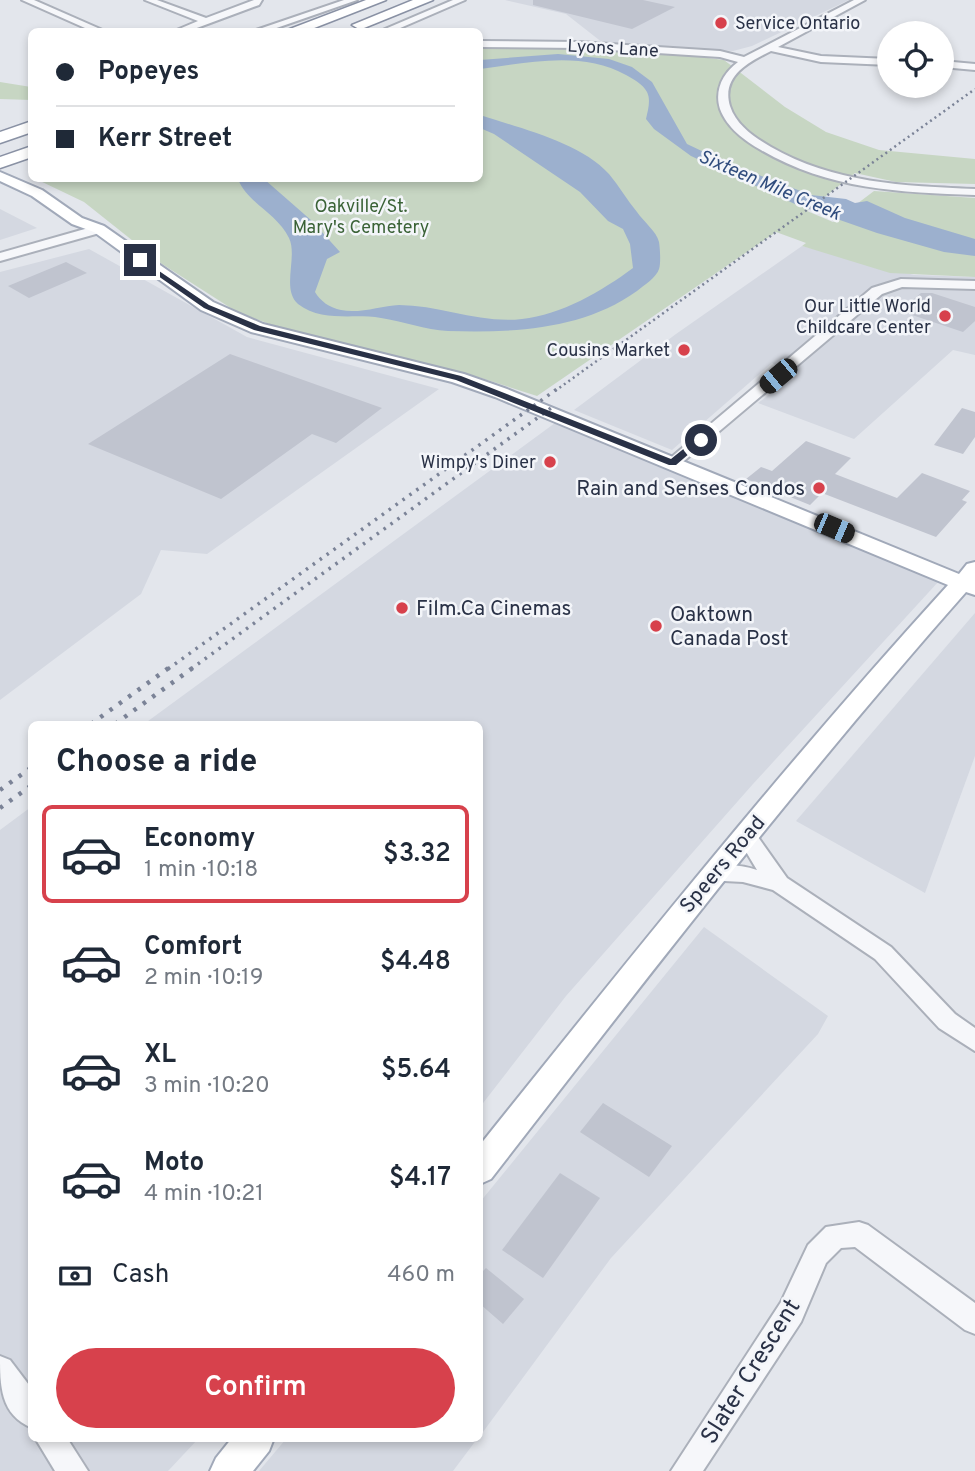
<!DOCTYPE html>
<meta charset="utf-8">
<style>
body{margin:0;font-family:Overpass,sans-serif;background:#f2f2f3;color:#1f2937;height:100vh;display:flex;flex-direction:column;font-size:26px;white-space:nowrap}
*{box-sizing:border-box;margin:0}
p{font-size:23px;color:#747a83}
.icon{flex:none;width:38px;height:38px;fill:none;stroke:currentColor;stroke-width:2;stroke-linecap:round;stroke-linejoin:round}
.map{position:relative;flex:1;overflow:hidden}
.sheet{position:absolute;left:28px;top:721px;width:455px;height:721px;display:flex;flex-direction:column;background:#fff;border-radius:10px;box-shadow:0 4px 10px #0003}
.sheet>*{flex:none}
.top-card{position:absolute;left:28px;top:28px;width:455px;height:154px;border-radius:10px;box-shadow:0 4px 10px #0003;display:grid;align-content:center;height:154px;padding:0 28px;background:#fff}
.tools{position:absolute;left:877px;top:21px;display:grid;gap:14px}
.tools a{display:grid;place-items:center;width:77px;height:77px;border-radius:50%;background:#fff;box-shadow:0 4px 10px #0003;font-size:35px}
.end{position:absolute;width:32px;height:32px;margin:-16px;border:9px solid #293146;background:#fff;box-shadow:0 0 0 4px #fff}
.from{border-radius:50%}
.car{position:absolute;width:21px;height:42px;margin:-21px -10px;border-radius:9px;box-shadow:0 0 5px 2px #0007;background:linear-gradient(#222 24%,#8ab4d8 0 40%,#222 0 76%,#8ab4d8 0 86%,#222 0)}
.top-card b{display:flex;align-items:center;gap:24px;height:66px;font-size:26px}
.top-card b+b{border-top:2px solid #e0e1e3}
.top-card i{width:18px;height:18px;background:#1f2937}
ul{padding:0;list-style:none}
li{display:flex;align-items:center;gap:21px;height:98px;margin:0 14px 10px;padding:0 14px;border:4px solid transparent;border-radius:10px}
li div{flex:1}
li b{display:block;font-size:26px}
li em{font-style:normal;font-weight:600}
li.current{border-color:#d7414c}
li>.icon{width:63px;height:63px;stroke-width:1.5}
h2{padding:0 28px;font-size:32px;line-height:84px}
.pay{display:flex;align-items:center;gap:18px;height:77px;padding:0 28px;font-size:26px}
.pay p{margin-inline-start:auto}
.action{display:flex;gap:14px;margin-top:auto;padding:14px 28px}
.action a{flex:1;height:80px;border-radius:42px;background:#d7414c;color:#fff;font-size:28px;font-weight:600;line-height:80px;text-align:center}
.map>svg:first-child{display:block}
.built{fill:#d4d8e1}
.green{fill:#c7d6c3}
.water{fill:#9cb0ce}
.building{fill:#c0c4cf}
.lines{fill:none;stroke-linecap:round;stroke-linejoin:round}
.minor-casing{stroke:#abb0ba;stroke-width:4}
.major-casing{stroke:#a1a9b9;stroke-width:4}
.highway-casing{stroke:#8991a4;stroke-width:3}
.minor{fill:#f6f7fa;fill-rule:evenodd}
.major{fill:#fff;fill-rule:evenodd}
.highway{fill:#fff;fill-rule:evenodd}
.rail-far2{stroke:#7b8397;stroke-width:2.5;stroke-dasharray:2 3.5;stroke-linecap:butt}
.rail-far1{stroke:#7b8397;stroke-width:3.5;stroke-dasharray:2.5 6;stroke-linecap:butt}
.rail{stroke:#7b8397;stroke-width:4.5;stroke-dasharray:3.5 8;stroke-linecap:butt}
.route{fill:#293146}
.poi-dot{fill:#d7414c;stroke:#f3f5f9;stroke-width:2.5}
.labels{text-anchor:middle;stroke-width:5;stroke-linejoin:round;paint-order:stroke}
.far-poi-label{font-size:18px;fill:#293146;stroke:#f3f5f9;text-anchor:end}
.far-street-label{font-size:18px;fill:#293146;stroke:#f3f5f9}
.far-park-label{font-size:18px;fill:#3a6236;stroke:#f3f5f9}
.far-water-label{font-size:19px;font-style:italic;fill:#304c7d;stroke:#f3f5f9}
.poi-label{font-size:21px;fill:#293146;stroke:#f3f5f9;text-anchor:start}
.street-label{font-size:21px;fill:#293146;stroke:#f3f5f9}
.near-street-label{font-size:24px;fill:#293146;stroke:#f3f5f9}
</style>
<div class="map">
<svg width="975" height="1471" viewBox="0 0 975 1471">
<rect width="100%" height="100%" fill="#e3e6ec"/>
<g class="built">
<polygon points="505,0 849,0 752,46 733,51 603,43 566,14"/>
<polygon points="0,209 37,228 0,240"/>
<polygon points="802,246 914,275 975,277 975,355 953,350 854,439 758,403 794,376 772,363 672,450 574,410 676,334"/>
<polygon points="89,249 247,337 439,389 207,554 161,550 141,594 0,700 0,272"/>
<polygon points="555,423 939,581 753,784 566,996 480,1107 480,724 144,724"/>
<polygon points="975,613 975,756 925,893 796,821"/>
<polygon points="31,807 32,1438 198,1439 168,1471 0,1471 0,830"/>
<polygon points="704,927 828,1016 818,1034 611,1258 480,1436 480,1202"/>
<polygon points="286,1439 286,1438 477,1439 453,1471 259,1471"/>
</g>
<g class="green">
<polygon points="520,46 669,53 724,60 785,107 826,132 879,150 975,159 975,184 896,182 855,173 807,211 833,222 874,191 975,198 975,277 890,273 802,246 806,243 776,232 537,396 478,377 310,339 237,312 162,264 84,202 36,179 480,178 480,48"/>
<polygon points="0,82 31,87 31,100 0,99"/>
</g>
<g class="water">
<path d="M558,54l51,5 23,8 20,15 35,62 40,19 84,32 35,4 9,4 12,-2 38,17 70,21v17l-31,-4 -67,-19 -80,-28 -106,-49 -37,-27 -8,-10c2,-9 5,-19 1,-27 -4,-8 -14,-13 -21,-17 -44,-25 -100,-12 -146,-6v-9z"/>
<path d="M480,115c39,13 100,27 129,59 10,12 18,26 28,38 6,9 20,20 22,30 1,6 2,21 0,27 -2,8 -16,17 -22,22 -54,39 -125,42 -189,40 -23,-1 -45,-10 -67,-13 -27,-5 -59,5 -83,-14 -17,-15 0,-47 -9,-66 -12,-25 -42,-35 -51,-59h26l48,42 28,31 -13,7 -12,33c5,9 15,16 26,18 18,4 40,-4 58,-5 41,0 82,19 123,14 39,-4 80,-28 111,-51l-3,-24 -7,-15 -15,-8 -28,-29 -86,-58 -14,-6z"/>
</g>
<g class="building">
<polygon points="533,0 643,0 675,7 632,29 533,5"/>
<polygon points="66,262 87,273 29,298 8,286"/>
<polygon points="921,293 932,293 975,307 975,321 963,332 900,311"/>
<polygon points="230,354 382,408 336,443 312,434 221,499 88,444"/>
<polygon points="962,408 975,412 975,437 963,454 934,445"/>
<polygon points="806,441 851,458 835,474 897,498 922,473 970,491 962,500 967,502 936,537 822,493 810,505 746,479 761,467 772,471"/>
<polygon points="603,1103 672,1146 649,1177 580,1132"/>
<polygon points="560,1173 600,1198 543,1278 502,1250"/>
<polygon points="486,1268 524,1299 503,1324 480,1304 480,1274"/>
</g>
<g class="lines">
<defs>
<g id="minor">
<polygon points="22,0 34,0 107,32 94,32"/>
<polygon points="145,0 157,0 206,18 254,0 262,0 259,5 186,32 172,32 198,21"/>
<polygon points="344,0 357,0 265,32 250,32"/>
<polygon points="453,0 465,0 391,32 378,32"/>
<path d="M854,0h11l-87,47 43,9 68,3v6l-68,-3 -50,-11c-22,11 -50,25 -41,55 6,19 24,31 41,41 62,36 133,39 204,42v6c-74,-2 -148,-6 -214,-45 -16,-9 -34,-22 -41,-41 -6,-19 3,-36 18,-47l-18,-5 -141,-9 -99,-1v-6l99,1 141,9 24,6z"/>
<polygon points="942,61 975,64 975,70 942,67"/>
<polygon points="99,225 103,226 103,232 0,261 0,253"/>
<polygon points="901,279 975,281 975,289 902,287 882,294 678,466 668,466 665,463 668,460 872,288"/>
<path d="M746,827l7,3 34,48 104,69 64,67 20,14v23l-36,-23 -64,-69 -102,-69 -30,-8 -38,-2 -4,-6 4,-6c16,-5 36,-3 52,2l-21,-35 3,-5z"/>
<polygon points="859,1222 868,1225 975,1303 975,1334 965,1330 855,1247 841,1248 826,1263 801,1322 703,1471 671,1471 781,1302 808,1245 826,1227"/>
<path d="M0,1356l10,4 22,29v39c-32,-13 -32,-43 -32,-72z"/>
<polygon points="35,1438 67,1438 88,1471 55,1471"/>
</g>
<g id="major">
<path d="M0,172l42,18 40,28 22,8 109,76 50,22 201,50 43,15 452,185 8,-10 8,-2v33l-9,-3c-167,189 -321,388 -475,587l-11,5v-39c152,-190 304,-380 468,-560l-453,-188 -43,-15 -201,-50 -50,-22 -107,-78 -22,-8 -40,-28 -32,-15z"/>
<polygon points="232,1438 274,1438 269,1451 253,1471 210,1471 216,1458"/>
</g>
<g id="highway">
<polygon points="366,0 386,0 304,32 282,32"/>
<polygon points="413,0 433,0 364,28 359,29 352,25"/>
<polygon points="32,121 32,132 0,143 0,132"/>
<polygon points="32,146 32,157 0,168 0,157"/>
</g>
</defs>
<use href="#minor" class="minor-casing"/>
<use href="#major" class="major-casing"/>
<use href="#highway" class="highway-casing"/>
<use href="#minor" class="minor"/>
<use href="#major" class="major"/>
<use href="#highway" class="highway"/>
<polyline class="rail-far2" points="555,391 975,89"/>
<g class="rail-far1">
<polyline points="168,669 557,389"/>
<polyline points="191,669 551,408"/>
</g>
<g class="rail">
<polyline points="91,724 170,667"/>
<polyline points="115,724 194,667"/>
<polyline points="0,790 32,767"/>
<polyline points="0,808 32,785"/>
</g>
</g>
<polygon class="route" points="140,258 209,305 260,326 461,376 671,459 697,438 705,440 676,465 669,465 456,380 254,330 204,308 138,262"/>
<g class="poi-dot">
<circle cx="721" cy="23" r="7"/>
<circle cx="945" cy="316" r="7"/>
<circle cx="684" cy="350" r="7"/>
<circle cx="550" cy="462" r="7"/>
<circle cx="819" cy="488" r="7"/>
<circle cx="402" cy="608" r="7"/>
<circle cx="656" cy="626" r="7"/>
</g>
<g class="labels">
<g class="far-poi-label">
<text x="735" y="29" text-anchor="start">Service Ontario</text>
<text x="931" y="312">Our Little World<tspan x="931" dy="21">Childcare Center</tspan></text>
<text x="670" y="356">Cousins Market</text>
<text x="536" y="468">Wimpy's Diner</text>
</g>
<g class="far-street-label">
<text transform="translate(613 48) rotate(3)" y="6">Lyons Lane</text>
</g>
<g class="far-park-label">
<text x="361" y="212">Oakville/St.<tspan x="361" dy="21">Mary's Cemetery</tspan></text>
</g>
<g class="far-water-label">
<text transform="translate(770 184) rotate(23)" y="7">Sixteen Mile Creek</text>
</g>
<g class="poi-label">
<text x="805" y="495" text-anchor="end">Rain and Senses Condos</text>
<text x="416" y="615">Film.Ca Cinemas</text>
<text x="670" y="621">Oaktown<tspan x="670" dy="24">Canada Post</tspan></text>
</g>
<g class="street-label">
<text transform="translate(722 864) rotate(-50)" y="7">Speers Road</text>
</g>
<g class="near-street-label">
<text transform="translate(750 1371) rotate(-58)" y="8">Slater Crescent</text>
</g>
</g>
</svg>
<div class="tools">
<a><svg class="icon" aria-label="locate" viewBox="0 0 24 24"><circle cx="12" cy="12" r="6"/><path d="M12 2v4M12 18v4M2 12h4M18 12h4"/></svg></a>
</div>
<i class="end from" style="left:701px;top:440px"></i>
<i class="end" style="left:140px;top:260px"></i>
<i class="car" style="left:778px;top:376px;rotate:230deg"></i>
<i class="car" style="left:834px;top:528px;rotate:113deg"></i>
<div class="top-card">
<b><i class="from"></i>Popeyes</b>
<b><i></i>Kerr Street</b>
</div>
<section class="sheet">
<h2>Choose a ride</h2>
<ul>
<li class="current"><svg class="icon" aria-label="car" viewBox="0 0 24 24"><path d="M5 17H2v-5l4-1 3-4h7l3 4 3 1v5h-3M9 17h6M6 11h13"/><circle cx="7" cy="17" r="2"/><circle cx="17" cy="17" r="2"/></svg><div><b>Economy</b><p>1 min · 10:18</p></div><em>$3.32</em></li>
<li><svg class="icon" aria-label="car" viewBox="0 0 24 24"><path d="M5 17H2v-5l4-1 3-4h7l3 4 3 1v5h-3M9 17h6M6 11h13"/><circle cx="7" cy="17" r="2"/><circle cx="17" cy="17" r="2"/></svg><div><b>Comfort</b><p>2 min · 10:19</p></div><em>$4.48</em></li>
<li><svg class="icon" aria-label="car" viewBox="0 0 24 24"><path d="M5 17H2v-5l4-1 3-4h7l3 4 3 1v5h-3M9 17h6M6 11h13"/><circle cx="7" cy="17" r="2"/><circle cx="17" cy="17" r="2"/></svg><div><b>XL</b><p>3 min · 10:20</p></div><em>$5.64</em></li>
<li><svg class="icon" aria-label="car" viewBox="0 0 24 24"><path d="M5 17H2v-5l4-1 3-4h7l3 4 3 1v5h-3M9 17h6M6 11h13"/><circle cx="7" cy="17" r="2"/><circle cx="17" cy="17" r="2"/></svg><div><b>Moto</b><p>4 min · 10:21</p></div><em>$4.17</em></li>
</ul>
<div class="pay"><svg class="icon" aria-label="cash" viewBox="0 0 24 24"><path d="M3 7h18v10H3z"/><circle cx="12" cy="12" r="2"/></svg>Cash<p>460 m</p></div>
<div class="action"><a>Confirm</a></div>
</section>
</div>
